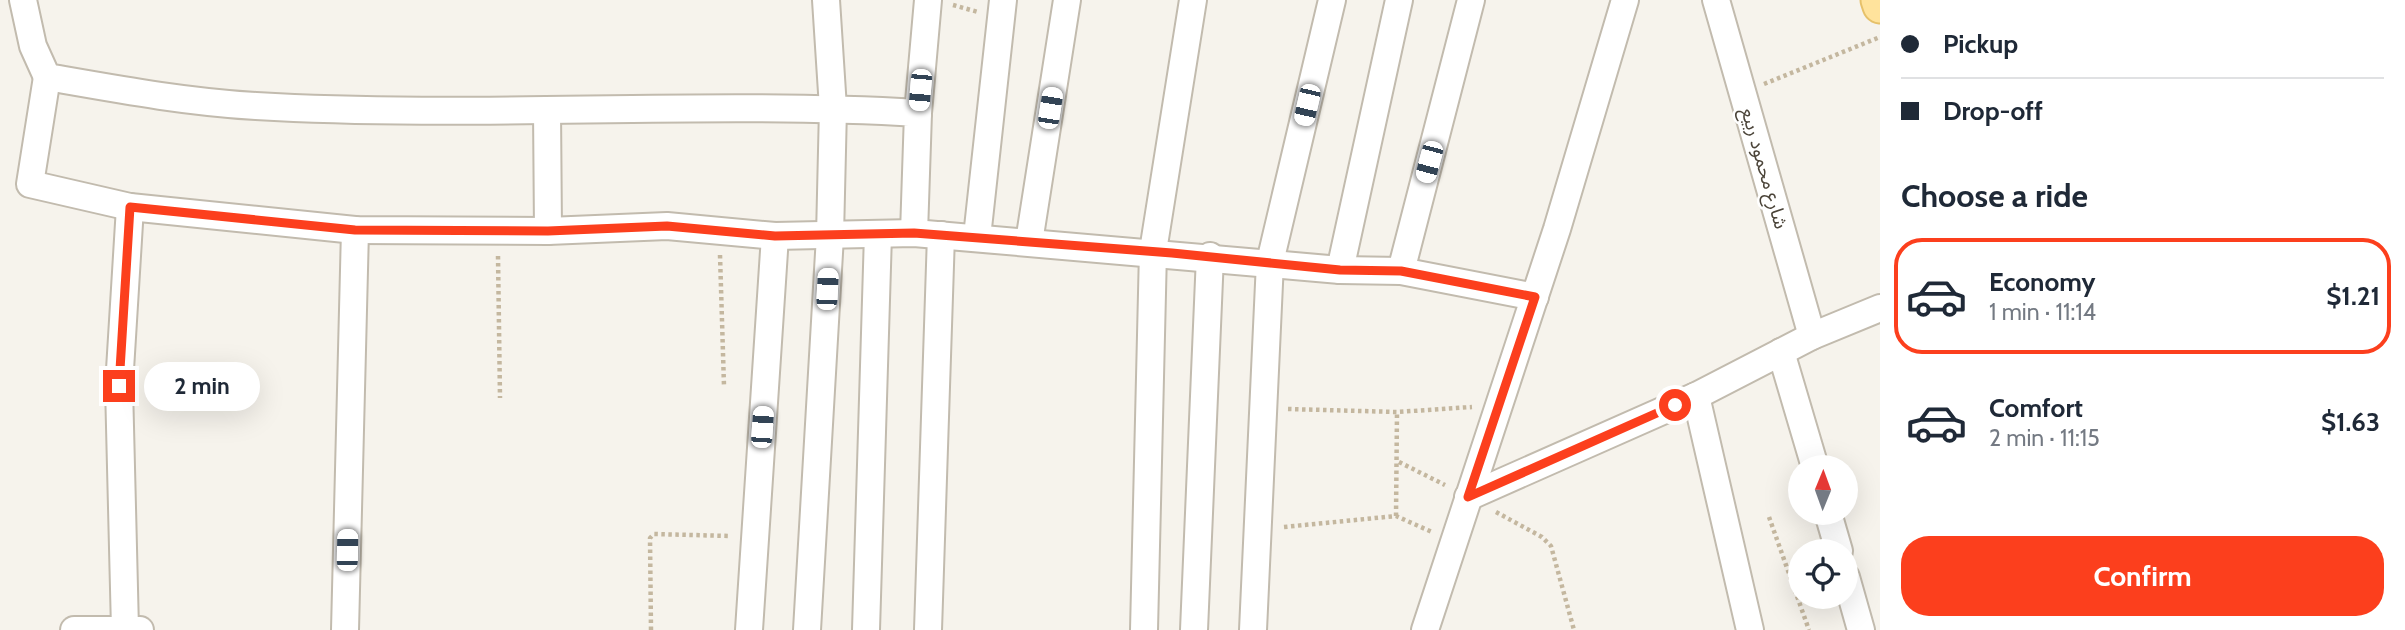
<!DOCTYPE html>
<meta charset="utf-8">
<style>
body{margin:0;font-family:Cabin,"Noto Sans Arabic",sans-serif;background:#f2f2f3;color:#1f2937;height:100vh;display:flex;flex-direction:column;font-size:26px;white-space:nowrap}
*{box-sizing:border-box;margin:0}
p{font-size:23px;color:#747a83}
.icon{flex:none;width:38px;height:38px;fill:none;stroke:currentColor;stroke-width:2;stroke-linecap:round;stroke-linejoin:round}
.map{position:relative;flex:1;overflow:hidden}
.panel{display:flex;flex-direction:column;background:#fff;width:525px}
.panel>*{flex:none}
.guide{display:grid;align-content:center;height:154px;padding:0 21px;background:#fff}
.needle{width:46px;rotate:1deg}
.tools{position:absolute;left:1788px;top:455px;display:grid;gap:14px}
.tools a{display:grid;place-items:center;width:70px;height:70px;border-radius:50%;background:#fff;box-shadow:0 7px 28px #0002;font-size:35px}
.end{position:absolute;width:32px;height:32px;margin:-16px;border:9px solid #fc3f1d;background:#fff;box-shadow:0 0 0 4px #fff}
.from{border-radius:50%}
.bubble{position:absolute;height:49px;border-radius:24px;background:#fff;box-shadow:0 7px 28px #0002;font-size:23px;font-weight:700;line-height:49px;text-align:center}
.car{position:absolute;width:21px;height:42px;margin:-21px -10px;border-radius:9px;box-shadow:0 0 5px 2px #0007;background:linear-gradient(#fff 24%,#345 0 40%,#fff 0 76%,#345 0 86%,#fff 0)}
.guide b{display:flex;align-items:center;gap:24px;height:66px;font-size:26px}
.guide b+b{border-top:2px solid #e0e1e3}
.guide i{width:18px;height:18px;background:#1f2937}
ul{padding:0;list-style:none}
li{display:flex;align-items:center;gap:21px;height:116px;margin:0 14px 10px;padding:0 7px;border:4px solid transparent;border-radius:28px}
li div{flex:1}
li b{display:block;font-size:26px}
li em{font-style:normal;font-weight:700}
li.active{border-color:#fc3f1d}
li>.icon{width:63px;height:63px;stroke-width:1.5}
h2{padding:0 21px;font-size:32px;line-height:84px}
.primary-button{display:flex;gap:14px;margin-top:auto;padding:14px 21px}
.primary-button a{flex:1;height:80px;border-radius:28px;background:#fc3f1d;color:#fff;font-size:28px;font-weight:700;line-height:80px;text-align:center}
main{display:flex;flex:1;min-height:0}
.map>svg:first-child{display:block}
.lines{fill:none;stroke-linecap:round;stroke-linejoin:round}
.minor-casing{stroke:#c2bbae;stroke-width:30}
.major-casing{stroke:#e6c16a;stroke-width:37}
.path{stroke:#c4b79f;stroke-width:4.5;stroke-dasharray:3.5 3.5;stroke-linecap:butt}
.minor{stroke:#fff;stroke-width:26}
.major{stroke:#ffe39c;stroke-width:33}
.route{stroke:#fc3f1d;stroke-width:9}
.labels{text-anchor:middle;stroke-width:5;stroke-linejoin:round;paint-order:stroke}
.street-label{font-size:19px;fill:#4b4439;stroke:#fff}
</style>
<main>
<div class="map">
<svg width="1880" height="630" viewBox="0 0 1880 630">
<rect width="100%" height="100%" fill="#f6f3ec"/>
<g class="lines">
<defs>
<g id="minor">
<path d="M23,0l10,46 14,31c69,12 139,25 209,29 221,13 442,-6 662,7l-4,120"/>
<polyline points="1716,0 1812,336"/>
<polyline points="47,77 30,184 130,207 355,230 548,231 667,226 775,236 914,233 1340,270 1401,271 1535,297"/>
<polyline points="547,110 548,231"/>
<polyline points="918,113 928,0"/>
<polyline points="977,237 1003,0"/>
<polyline points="1029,242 1067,0"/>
<polyline points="1340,270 1399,0"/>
<polyline points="1401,271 1471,0"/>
<polyline points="1781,352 1815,467"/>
<polyline points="1696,396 1750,630"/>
<polyline points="1468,497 1696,396 1812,336 1880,308"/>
<polyline points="1828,513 1839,551"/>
<polyline points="1846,577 1861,630"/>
<polyline points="125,629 119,386 130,207"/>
<polyline points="74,630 140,630"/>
<polyline points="345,630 355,230"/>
<polyline points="749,630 775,236"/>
<polyline points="807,630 830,236 833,108 826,0"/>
<polyline points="866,630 878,234"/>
<polyline points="928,630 941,235"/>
<polyline points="1144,630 1153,251 1193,0"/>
<polyline points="1194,630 1210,256"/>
<polyline points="1253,630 1270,262 1332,0"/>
<polyline points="1425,630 1557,229 1625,0"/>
</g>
<polyline id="major" points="1878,0 1880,6"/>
</defs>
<use href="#minor" class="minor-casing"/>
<use href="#major" class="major-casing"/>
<g class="path">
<polyline points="953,5 978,12"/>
<polyline points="1764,84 1880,37"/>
<polyline points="720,255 724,386"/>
<polyline points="498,256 500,398"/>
<polyline points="1288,409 1397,412 1472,407"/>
<polyline points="1399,462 1445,485"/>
<polyline points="1496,512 1542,537 1551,546 1574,630"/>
<polyline points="1396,516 1397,412"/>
<polyline points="1769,517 1809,630"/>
<polyline points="1284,527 1396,516 1432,532"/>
<polyline points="651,630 650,538 654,534 730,536"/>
</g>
<use href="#minor" class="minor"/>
<use href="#major" class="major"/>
</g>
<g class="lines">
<polyline class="route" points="119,386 130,207 355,230 548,231 667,226 775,236 914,233 1172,253 1340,270 1401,271 1535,297 1468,497 1675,405"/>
</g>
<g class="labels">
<g class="street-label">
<text transform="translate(1765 168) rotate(74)" y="7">شارع محمود ربيع</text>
</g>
</g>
</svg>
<div class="tools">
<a><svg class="needle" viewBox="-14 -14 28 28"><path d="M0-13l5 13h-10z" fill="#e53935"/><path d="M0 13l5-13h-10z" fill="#747a83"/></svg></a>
<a><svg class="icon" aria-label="locate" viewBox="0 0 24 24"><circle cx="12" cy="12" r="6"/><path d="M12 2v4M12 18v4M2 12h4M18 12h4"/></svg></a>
</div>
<i class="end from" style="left:1675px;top:405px"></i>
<i class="end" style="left:119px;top:386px"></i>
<div class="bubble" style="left:144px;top:362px;width:116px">2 min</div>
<i class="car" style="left:920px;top:90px;rotate:185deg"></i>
<i class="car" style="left:1307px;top:105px;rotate:193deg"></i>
<i class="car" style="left:1050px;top:108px;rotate:9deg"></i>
<i class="car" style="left:1429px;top:162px;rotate:195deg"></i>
<i class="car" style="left:827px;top:289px;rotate:3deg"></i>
<i class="car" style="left:762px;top:427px;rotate:4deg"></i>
<i class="car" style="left:347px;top:550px;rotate:1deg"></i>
</div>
<section class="panel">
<div class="guide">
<b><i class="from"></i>Pickup</b>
<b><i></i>Drop-off</b>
</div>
<h2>Choose a ride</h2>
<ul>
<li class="active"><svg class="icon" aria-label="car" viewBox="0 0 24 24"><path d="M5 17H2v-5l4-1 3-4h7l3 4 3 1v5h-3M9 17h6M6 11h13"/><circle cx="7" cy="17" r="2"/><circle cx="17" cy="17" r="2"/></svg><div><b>Economy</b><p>1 min · 11:14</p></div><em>$1.21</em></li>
<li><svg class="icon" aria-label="car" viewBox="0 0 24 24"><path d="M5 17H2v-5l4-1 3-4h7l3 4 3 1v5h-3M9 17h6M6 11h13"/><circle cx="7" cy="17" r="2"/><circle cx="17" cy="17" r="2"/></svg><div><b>Comfort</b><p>2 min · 11:15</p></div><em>$1.63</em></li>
</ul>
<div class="primary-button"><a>Confirm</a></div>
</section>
</main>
